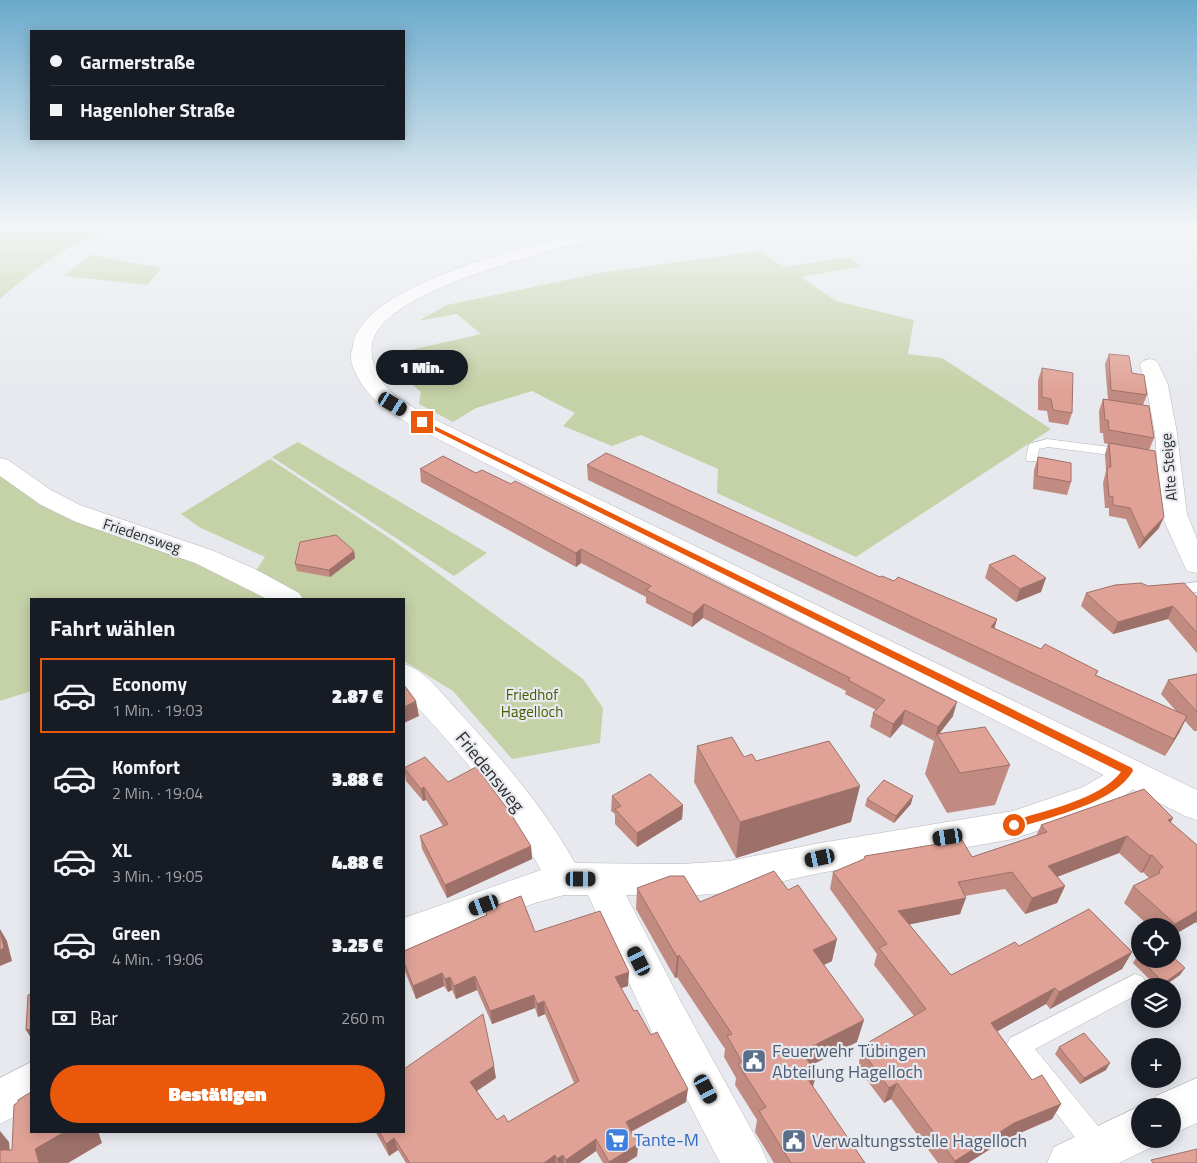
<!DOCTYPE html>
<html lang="de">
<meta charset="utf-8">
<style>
body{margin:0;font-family:"Titillium Web",sans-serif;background:#242831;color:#f1f3f6;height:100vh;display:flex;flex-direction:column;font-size:19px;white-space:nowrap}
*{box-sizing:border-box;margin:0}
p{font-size:16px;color:#9ea1a6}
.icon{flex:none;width:28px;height:28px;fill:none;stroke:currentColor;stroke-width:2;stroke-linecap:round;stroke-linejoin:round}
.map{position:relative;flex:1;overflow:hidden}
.sheet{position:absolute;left:30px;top:598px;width:375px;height:535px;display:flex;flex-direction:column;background:#171b24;border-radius:0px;box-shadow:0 2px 12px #0003}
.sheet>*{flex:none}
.banner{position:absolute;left:30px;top:30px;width:375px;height:110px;border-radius:0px;box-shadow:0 2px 12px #0003;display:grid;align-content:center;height:110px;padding:0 20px;background:#171b24}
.tools{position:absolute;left:1131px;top:918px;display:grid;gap:10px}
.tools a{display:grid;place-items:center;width:50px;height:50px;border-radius:50%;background:#171b24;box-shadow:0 2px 12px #0003;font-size:25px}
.end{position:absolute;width:22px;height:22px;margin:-11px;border:6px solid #ea580c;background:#fff;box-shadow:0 0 0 2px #fff}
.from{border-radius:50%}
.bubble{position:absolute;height:35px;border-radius:18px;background:#171b24;box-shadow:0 2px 12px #0003;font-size:16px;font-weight:800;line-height:35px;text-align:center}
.car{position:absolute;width:15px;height:30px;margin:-15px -8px;border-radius:6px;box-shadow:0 0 4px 1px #0007;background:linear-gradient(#222 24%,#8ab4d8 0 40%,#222 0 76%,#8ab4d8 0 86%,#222 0)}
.banner b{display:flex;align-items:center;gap:18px;height:48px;font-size:19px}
.banner b+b{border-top:1px solid #363941}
.banner i{width:12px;height:12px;background:#f1f3f6}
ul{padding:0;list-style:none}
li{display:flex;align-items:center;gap:15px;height:75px;margin:0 10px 8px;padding:0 10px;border:2px solid transparent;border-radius:0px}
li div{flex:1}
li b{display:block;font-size:19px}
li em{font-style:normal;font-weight:800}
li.current{border-color:#ea580c}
li>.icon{width:45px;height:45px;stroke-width:1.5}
h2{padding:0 20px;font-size:22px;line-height:60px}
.pay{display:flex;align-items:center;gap:12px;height:55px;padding:0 20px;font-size:19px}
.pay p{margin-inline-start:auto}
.button{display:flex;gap:10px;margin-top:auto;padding:10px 20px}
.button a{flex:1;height:58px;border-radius:30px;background:#ea580c;color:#fff;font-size:20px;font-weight:800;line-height:58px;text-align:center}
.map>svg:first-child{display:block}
.green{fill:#c5d1a6}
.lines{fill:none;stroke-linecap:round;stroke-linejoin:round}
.service-casing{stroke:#b4b6ba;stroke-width:1}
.minor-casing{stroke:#b4b6ba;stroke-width:1}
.tertiary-casing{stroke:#b4b6ba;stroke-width:1}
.service{fill:#fff;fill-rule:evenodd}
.minor{fill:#fff;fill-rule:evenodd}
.tertiary{fill:#fff;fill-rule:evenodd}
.wall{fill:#c18b81}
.shaded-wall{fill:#9d7169}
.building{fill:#e0a296;stroke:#9d7169}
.route{fill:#ea580c}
.labels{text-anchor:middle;stroke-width:4.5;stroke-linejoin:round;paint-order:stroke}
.street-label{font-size:15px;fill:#292a2b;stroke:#e7e9ee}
.park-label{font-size:15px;fill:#4b5c00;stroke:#e7e9ee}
.near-street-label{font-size:18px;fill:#292a2b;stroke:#e7e9ee}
.near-service-label{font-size:18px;fill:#4e5e75;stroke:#e7e9ee;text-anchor:start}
.near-shop-label{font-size:18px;fill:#366cbe;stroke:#e7e9ee;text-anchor:start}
</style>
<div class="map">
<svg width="1197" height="1163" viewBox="0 0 1197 1163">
<rect width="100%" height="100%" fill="#e7e9ee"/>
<g class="green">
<path d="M0,228h117c-45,14 -82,39 -117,71z"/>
<polygon points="761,251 783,267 850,257 861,267 801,277 836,301 914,320 908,354 942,358 1051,429 856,557 717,493 718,469 641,435 612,446 563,426 575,413 532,391 476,408 453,422 419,404 421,392 399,374 397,353 481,334 457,314 418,321 447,305 604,272"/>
<polygon points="91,255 92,255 162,268 147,285 64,276"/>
<polygon points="298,442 487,553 454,576 272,457"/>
<polygon points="270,459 391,539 583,679 603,708 600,743 512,759 453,691 404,661 404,599 300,599 255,572 265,557 199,527 181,514"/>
<polygon points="0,470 174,549 277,599 31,599 31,691 0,701"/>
</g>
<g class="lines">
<defs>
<g id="service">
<polygon points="1047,439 1126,449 1132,453 1126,457 1048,447 1039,449 1037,461 1027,461 1026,458 1029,444"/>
<polygon points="1197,582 1197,592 1169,595 1164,593 1161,590 1164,587"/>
<polygon points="1135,974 1143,977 1146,984 1145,986 1140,986 1140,993 1035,1049 1107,1137 1110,1146 1107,1155 1098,1158 1089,1155 1010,1054 1006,1046 1010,1038"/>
</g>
<g id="minor">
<polygon points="1150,359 1157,361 1168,385 1177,433 1187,514 1197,539 1197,573 1187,571 1184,565 1161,514 1155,433 1146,385 1140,365 1143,361"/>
<polygon points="0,458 8,460 51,490 80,505 214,551 257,570 299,593 303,599 267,599 195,563 76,522 41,505 0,476"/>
<path d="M404,664c22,7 39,31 54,47 43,47 86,96 117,152l106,1 48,-3 91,-18 193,-32 70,-24 24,-14 9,-11 12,-4 12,4 5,9 -14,20 -24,16 -94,32 -193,34 -91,20 -48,3 -55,-1 55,107 80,145 7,16h-48l-69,-133 -63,-135h-24l-29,8 -131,49v-34l137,-48c-37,-65 -86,-124 -137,-177z"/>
<polygon points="31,1062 31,1108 0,1124 0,1078"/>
</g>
<g id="tertiary">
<path d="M600,228h26l-2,3c-56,16 -223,52 -249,104 -8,16 -1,35 9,49 11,15 31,24 46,33l767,373v30l-12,-4 -771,-389c-17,-11 -36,-21 -48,-37 -6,-7 -14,-22 -15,-31 -1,-4 2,-10 2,-15 15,-65 189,-100 247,-116z"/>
<polygon points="1197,1078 1197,1123 1172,1134 1172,1106 1152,1106 1156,1096"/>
<polygon points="1140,1106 1140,1139 1158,1139 1156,1145 1119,1163 1047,1163 1054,1147"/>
</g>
</defs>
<use href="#service" class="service-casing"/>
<use href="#minor" class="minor-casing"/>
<use href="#tertiary" class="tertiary-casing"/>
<use href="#service" class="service"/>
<use href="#minor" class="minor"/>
<use href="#tertiary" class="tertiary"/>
</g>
<g class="wall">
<polygon points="1109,354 1132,373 1147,395 1143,405 1154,438 1149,450 1159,528 1139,549 1126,519 1109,516 1109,508 1105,508 1103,483 1106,471 1105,454 1108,444 1104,443 1103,433 1100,433 1099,411 1103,399 1108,400 1105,364"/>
<polygon points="1042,368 1072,413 1068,425 1049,422 1047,411 1038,410 1038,380"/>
<polygon points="1038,457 1071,482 1067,495 1033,489 1034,470"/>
<polygon points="587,465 880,577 894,581 997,619 994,629 1041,649 1098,671 1096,675 1177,712 1161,694 1168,680 1197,674 1197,731 1194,731 1185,721 1179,733 1165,756 588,480"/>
<polygon points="420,469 953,716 940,733 1010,765 995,805 947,813 925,774 935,738 934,741 902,724 890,738 870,727 873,713 876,710 845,694 846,691 703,618 692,627 646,603 646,597 581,563 576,567 421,482"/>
<polygon points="354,551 355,558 330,577 297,571 295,564"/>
<polygon points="989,565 1041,592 1016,602 985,578"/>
<polygon points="1148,586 1197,597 1197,653 1168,619 1113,634 1081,606 1086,593"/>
<polygon points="697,746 744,757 756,761 851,822 736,858 694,782"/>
<polygon points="404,768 448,782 531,846 532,859 447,898 422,849 420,836 443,826 426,800 423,801 406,781"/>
<polygon points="612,796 683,805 682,819 637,847 615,824 615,814 611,811"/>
<polygon points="867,799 911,804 894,823 865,806"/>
<polygon points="1171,823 1197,845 1197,924 1196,922 1172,936 1172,926 1149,926 1124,903 1133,886 1149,878 1143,872 1141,873 1119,853 1057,877 1065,886 1057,903 1025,914 1005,889 965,896 960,914 909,924 951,975 1019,946 1132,952 1122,969 1050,1009 1046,1004 997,1031 1032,1080 1061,1104 1052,1119 1006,1139 968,1163 938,1163 891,1099 884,1103 860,1071 859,1061 864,1045 914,1016 874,965 877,954 830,889 833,872 972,857 1036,836 1041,825"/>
<polygon points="637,888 700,902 832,961 824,965 857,1042 811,1065 813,1087 865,1163 774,1163 755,1132 757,1120 735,1085 736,1078 724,1057 725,1049 677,977 675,978 636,909"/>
<polygon points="485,910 535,932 628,986 621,988 686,1102 631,1132 638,1144 637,1156 626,1163 603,1163 596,1151 579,1163 406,1163 398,1150 389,1156 375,1131 404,1131 496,1078 477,1091 497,1120 508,1122 574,1083 545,1014 538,1017 535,1008 492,1024 477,990 456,999 452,990 448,992 444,986 416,999 404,969 404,951 486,915"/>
<polygon points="1137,956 1180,975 1164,986 1156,986 1133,963"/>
<polygon points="1059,1047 1106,1070 1080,1084 1055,1054"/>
</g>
<g class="shaded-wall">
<polygon points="1164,517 1159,528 1139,549 1144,538"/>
<polygon points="581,549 581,563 576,567 576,553"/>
<polygon points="354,551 355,558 330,577 329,570"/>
<polygon points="1046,578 1041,592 1016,602 1020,589"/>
<polygon points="704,604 703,618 692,627 693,614"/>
<polygon points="1173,606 1168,619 1113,634 1118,622"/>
<polygon points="997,619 992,636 991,627"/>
<polygon points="416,701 419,716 404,723 404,707"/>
<polygon points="957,702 953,716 938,735 937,734 935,738 934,741 938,727"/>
<polygon points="905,710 902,724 890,738 893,724"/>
<polygon points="1187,716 1179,733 1165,756 1174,739"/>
<polygon points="860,786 851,822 736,858 740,822"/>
<polygon points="424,787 426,800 423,801 421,789"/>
<polygon points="913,796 911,804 894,823 896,816"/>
<polygon points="683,805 682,819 637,847 637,833"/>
<polygon points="1173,818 1164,835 1168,820"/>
<polygon points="1127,836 1119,853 1041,883 1048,866"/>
<polygon points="531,846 532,859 447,898 445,885"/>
<polygon points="1152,855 1143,872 1141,873 1150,856"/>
<polygon points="1065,886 1057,903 1025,914 1032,898"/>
<polygon points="966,898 960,914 893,928 898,911"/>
<polygon points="1197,911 1197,920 1196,922 1172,936 1172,928 1175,924"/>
<polygon points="0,929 7,941 12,961 0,966"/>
<polygon points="837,939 832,961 808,972 813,950"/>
<polygon points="1132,952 1122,969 1050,1009 1059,992"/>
<polygon points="679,955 677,977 675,978 677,957"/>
<polygon points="1185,968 1180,975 1164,986 1161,986 1164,983"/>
<polygon points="629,972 628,986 615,990 615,977"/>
<polygon points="442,973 444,986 416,999 413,986"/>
<polygon points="475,976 477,990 456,999 454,986"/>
<polygon points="450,977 452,990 448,992 445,979"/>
<polygon points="1055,988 1046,1004 984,1039 991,1023"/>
<polygon points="534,995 535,1008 492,1024 490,1011"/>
<polygon points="544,1001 545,1014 538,1017 537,1004"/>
<polygon points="864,1020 857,1042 796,1073 801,1052"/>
<polygon points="31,1029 31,1038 26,1030"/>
<polygon points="1110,1063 1106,1070 1080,1084 1084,1078"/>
<polygon points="494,1066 496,1078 472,1094 470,1082"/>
<polygon points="817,1073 811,1093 807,1078"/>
<polygon points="897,1083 891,1099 884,1103 889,1088"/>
<polygon points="688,1089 686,1102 626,1134 626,1122"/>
<polygon points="1061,1104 1052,1119 1006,1139 968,1163 954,1163 955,1161 1014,1123"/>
<polygon points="0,1131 9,1142 11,1163 0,1158"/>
<polygon points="66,1131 98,1131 102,1143 68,1163 39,1163 35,1149"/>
<polygon points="394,1138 398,1150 389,1156 386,1144"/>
<polygon points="596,1139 596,1151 579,1163 566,1163 566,1160"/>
<polygon points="638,1144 637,1156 626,1163 609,1163 609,1162"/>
<polygon points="555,1155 556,1163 544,1163"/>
<polygon points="563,1155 564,1163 558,1163 557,1159"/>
</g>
<g class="building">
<polygon points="1109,354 1129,356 1132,373 1144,375 1147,395 1111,390"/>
<polygon points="1042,368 1073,373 1072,413 1053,410 1051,399 1042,397"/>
<polygon points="1103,399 1149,406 1154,438 1109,430 1108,420 1105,420"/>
<polygon points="1109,443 1155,451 1164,517 1144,538 1130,508 1113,505 1113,497 1109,496 1107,472 1108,467 1111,467"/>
<polygon points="606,453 611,455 880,577 882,576 894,581 898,577 997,619 991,627 1041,649 1045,644 1098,671 1095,675 1187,716 1174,739 587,465"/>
<polygon points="443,456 476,473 482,470 511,484 515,481 957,702 938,727 905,710 893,724 873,713 885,700 848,680 850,678 704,604 693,614 646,590 651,586 581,549 576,553 420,469"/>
<polygon points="1038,457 1071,463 1071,482 1037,476"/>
<polygon points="336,535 354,551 329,570 295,564 300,542"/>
<polygon points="1014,555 1046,578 1020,589 989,565"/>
<polygon points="1141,583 1148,586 1184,583 1197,597 1197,633 1173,606 1118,622 1086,593 1115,585"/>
<polygon points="1197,674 1197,712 1168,680"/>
<polygon points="404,685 416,701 404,707"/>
<polygon points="985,727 1010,765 960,773 937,734"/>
<polygon points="732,737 744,757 752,754 756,761 829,741 860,786 740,822 697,746"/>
<polygon points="425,757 448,782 476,767 509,811 531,846 445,885 420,836 448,824 424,787 421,789 404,768"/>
<polygon points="650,774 683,805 637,833 615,809 621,806 612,796"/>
<polygon points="884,780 913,796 896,816 867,799"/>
<polygon points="1144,789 1173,818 1168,820 1197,845 1197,911 1175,924 1133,886 1160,873 1159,870 1163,867 1152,855 1150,856 1127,836 1048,866 1065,886 1032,898 1012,872 958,882 966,898 898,911 951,975 1015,942 1019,946 1089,909 1132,952 1059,992 1055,988 991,1023 1032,1080 1042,1075 1061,1104 1014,1123 955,1161 897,1083 889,1088 865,1055 864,1045 926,1009 879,948 887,944 833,872 864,859 865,856 962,840 972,857 1047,832 1041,825"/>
<polygon points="774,871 788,890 798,885 837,939 813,950 864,1020 801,1052 817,1073 807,1078 865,1163 791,1163 759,1111 766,1107 738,1064 742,1062 727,1036 732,1034 679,955 677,957 637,888 670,876 684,876 700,902"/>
<polygon points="521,896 535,932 600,911 629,972 615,977 634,1011 637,1010 651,1035 657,1032 688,1089 626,1122 638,1144 609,1162 596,1139 566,1160 563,1155 557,1159 555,1155 544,1163 410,1163 394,1138 386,1144 379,1131 404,1131 404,1069 483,1014 494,1066 470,1082 497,1120 504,1115 508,1122 579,1081 544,1001 537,1004 534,995 490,1011 475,976 454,986 450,977 445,979 442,973 413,986 404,962 404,951 487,915 485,910"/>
<polygon points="0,931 4,948 0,950"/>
<polygon points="1140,954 1140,959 1172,959 1172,956 1185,968 1164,983 1137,956"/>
<polygon points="31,994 31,1029 26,1030 28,995"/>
<polygon points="1084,1033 1110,1063 1084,1078 1059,1047"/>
<polygon points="31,1092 31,1131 66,1131 35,1149 39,1163 0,1163 0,1150 12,1150 14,1105 18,1102 18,1100"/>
<polygon points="1197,1149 1197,1163 1153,1163 1151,1160"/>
</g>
<linearGradient id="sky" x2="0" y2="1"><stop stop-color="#6baacc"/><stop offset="0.58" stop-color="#f4f5f7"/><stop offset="1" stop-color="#f4f5f7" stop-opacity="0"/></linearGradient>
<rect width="1197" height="391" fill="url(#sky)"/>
<path class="route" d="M422,420l710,348 1,3c-19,33 -84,46 -119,58l-4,-1 -2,-3 2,-3c34,-12 88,-21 111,-50l-701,-349 -1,-1z"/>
<defs>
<symbol id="civic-square" viewBox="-11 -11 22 22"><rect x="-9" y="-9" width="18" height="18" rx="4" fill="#5c6f8a" stroke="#e7e9ee"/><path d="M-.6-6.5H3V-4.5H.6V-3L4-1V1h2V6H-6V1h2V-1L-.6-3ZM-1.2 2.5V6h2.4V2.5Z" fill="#fff"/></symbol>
<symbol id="supermarket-square" viewBox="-11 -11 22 22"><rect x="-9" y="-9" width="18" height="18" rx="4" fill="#3f7fe0" stroke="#e7e9ee"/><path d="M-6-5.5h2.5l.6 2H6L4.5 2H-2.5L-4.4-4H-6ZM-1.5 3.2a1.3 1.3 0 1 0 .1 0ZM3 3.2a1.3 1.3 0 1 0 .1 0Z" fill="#fff"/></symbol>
</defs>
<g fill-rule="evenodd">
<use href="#civic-square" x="740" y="1047" width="28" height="28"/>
<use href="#supermarket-square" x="603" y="1126" width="28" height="28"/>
<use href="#civic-square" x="780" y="1127" width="28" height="28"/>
</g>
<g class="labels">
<g class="street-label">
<text transform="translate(1169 467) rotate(-95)" y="5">Alte Steige</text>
<text transform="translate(142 536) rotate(18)" y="5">Friedensweg</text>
</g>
<g class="park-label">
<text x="532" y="700">Friedhof<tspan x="532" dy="17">Hagelloch</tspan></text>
</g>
<g class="near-street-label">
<text transform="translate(490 772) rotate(51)" y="6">Friedensweg</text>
</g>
<g class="near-service-label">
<text x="772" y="1057">Feuerwehr Tübingen<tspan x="772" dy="21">Abteilung Hagelloch</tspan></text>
<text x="812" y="1147">Verwaltungsstelle Hagelloch</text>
</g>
<g class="near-shop-label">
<text x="634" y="1146">Tante-M</text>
</g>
</g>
</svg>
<div class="tools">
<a><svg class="icon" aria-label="locate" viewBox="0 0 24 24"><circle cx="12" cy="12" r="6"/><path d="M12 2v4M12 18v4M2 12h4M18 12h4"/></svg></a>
<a><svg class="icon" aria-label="layers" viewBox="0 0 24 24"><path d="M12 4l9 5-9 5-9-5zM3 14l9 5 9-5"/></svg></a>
<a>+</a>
<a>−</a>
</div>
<i class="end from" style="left:1014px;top:825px"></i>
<i class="end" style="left:422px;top:422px"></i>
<div class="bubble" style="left:376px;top:350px;width:92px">1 Min.</div>
<i class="car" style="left:393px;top:404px;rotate:121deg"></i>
<i class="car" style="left:948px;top:837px;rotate:261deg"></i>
<i class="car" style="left:820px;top:858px;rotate:258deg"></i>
<i class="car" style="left:581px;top:879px;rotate:90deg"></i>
<i class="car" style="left:484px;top:905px;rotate:250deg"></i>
<i class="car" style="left:639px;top:961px;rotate:333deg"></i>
<i class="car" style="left:706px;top:1089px;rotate:152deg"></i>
<div class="banner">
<b><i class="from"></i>Garmerstraße</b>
<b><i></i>Hagenloher Straße</b>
</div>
<section class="sheet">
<h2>Fahrt wählen</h2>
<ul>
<li class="current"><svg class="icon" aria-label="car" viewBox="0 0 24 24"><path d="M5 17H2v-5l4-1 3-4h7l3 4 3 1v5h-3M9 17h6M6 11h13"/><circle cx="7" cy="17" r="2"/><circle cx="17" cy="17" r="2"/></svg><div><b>Economy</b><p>1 Min. · 19:03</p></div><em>2.87 €</em></li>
<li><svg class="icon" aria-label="car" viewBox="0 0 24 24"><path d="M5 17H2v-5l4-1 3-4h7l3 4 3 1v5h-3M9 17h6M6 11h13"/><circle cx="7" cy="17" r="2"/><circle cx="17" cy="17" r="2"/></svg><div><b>Komfort</b><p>2 Min. · 19:04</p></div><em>3.88 €</em></li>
<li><svg class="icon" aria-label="car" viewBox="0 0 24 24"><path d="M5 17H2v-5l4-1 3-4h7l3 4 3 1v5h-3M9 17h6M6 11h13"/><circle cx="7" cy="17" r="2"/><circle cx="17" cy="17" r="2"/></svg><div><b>XL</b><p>3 Min. · 19:05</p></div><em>4.88 €</em></li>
<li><svg class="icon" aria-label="car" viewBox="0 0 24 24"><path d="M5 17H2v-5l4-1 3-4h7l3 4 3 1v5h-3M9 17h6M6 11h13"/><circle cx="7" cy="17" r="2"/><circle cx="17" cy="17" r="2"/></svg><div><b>Green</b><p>4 Min. · 19:06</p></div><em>3.25 €</em></li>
</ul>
<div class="pay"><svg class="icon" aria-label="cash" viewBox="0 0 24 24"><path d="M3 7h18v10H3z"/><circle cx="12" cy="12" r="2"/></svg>Bar<p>260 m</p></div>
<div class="button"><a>Bestätigen</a></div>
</section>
</div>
